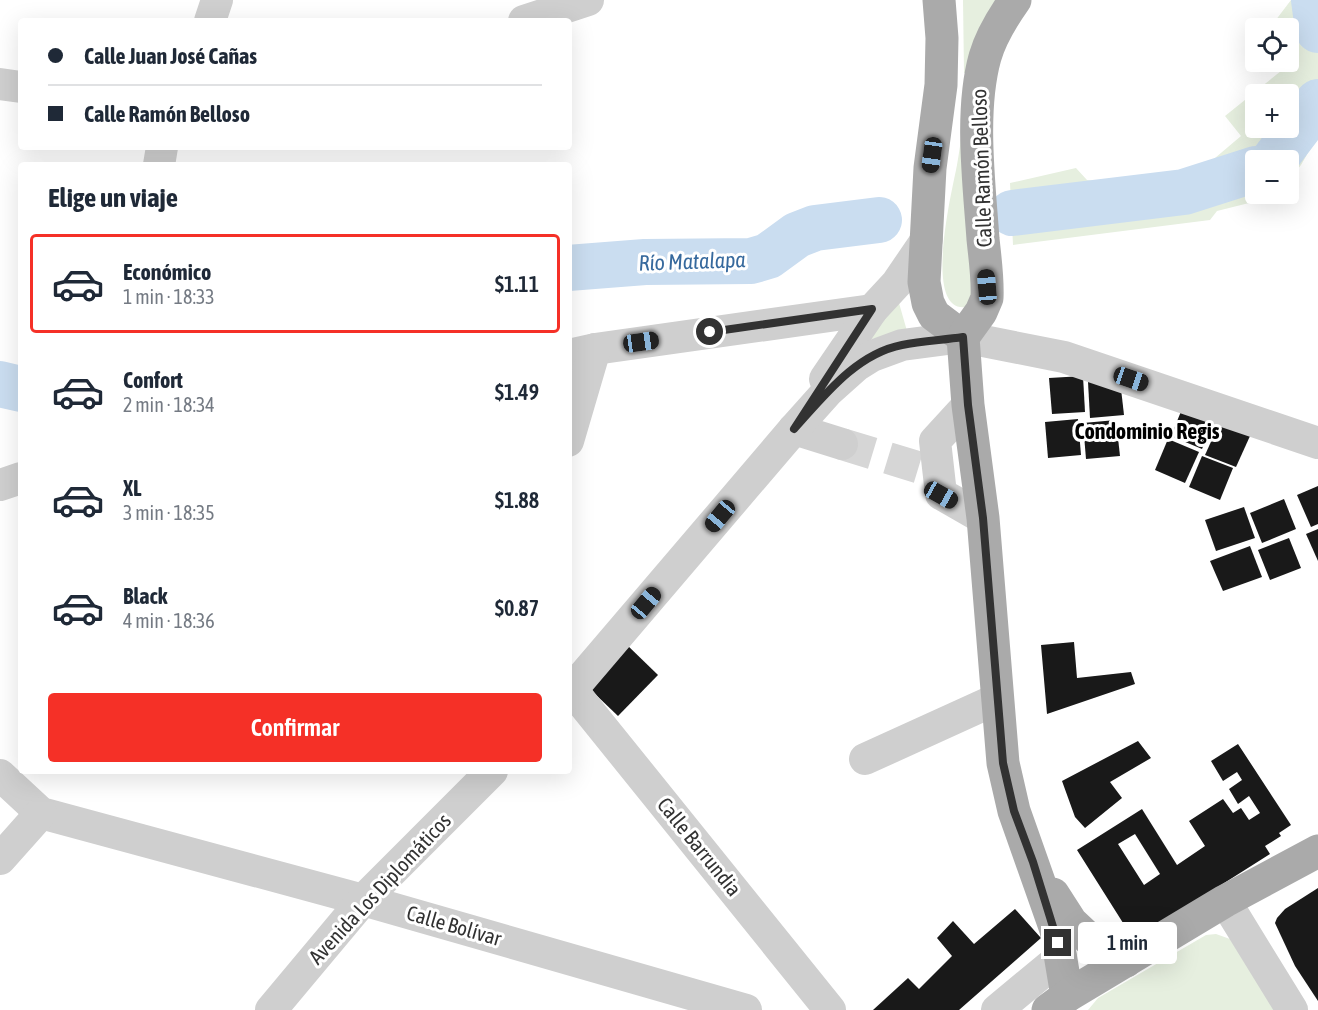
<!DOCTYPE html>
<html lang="es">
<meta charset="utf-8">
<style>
body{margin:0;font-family:"Asap Condensed",sans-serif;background:#f6f6f7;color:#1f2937;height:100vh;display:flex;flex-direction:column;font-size:22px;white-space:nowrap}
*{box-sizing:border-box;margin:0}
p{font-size:20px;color:#747a83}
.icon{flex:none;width:33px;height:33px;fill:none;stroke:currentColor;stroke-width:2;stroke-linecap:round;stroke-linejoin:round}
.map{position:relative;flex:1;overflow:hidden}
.sheet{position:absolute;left:18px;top:162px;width:554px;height:612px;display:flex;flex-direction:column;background:#fff;border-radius:6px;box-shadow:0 6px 24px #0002}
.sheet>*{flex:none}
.top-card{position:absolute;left:18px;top:18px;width:554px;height:132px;border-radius:6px;box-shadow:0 6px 24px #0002;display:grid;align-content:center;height:132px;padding:0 30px;background:#fff}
.buttons{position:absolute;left:1245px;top:18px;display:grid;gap:12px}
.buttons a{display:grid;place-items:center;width:54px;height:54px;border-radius:6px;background:#fff;box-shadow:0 6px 24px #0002;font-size:30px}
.end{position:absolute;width:27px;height:27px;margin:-14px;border:8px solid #323232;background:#fff;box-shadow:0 0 0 3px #fff}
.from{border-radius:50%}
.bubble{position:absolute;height:42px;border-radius:6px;background:#fff;box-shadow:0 6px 24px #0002;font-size:20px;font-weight:600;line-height:42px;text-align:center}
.car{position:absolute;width:18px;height:36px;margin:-18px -9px;border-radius:8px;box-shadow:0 0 4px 2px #0007;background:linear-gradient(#222 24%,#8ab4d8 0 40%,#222 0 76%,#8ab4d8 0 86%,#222 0)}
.top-card b{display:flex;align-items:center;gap:21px;height:57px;font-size:22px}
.top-card b+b{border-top:2px solid #e0e1e3}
.top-card i{width:15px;height:15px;background:#1f2937}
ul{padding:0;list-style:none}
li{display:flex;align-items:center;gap:18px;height:99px;margin:0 12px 9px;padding:0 18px;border:3px solid transparent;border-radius:6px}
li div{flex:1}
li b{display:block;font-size:22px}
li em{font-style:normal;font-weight:600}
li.current{border-color:#f53027}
li>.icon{width:54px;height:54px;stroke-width:1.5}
h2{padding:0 30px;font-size:27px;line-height:72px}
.primary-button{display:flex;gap:12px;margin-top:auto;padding:12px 30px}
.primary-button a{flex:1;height:69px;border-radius:6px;background:#f53027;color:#fff;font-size:24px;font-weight:600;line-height:69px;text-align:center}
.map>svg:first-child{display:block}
.green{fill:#e6efdf;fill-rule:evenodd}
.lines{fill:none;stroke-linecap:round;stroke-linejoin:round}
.river{stroke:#caddf0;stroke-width:46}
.building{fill:#191919;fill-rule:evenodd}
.minor-tunnel{stroke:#d6d6d6;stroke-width:32;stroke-dasharray:32 16;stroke-linecap:butt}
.minor{stroke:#cfcfcf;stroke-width:32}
.major{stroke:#aaa;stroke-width:33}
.route{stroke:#323232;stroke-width:8}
.labels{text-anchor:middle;stroke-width:6;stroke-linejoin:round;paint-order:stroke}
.street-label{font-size:21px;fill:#323232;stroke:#fff}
.water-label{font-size:22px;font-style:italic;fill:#36699d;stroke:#fff}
.neighbourhood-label{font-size:22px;font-weight:bold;fill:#000;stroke:#fff}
</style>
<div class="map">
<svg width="1318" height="1010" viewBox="0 0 1318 1010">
<rect width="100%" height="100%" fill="#fff"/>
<g class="green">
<polygon points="963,0 996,0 968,73 964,73"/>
<path d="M1291,0h27v135l-17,30 -12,15 -1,-20h-32v34h14l-9,6 -44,11 -7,9 -197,25 -3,-62 66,-15 11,12 23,3 92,-14 39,-33 -16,-20 61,-49 -2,-5h4v-34h-15l-1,-3zM1256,94h32v34h-32z"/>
<path d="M962,129l14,161 -9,17c-46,8 -14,-120 -10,-142 2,-12 4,-24 5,-36z"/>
<polygon points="897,296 907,331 859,342"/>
<polygon points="1216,934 1230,939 1275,1010 1088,1010 1098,998 1206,935"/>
</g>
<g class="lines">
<g class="river">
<polyline points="1314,0 1318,30"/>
<polyline points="1274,160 1318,102"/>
<polyline points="1012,213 1184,192 1256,169"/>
<polyline points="568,268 645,262 751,261 768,256 797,235 815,228 879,220"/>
<polyline points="0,384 21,389"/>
</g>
</g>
<g class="building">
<polygon points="1083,376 1085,412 1052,414 1049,378"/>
<polygon points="1120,380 1124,415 1090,418 1088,382"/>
<polygon points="1184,404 1215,417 1202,449 1171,436"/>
<polygon points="1078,419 1081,455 1048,458 1045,422"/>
<polygon points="1116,420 1120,456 1086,459 1083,423"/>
<polygon points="1219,424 1250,436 1236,467 1205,455"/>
<polygon points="1168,439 1199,452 1185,483 1155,470"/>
<polygon points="1202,456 1233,468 1220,500 1189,487"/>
<polygon points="1318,486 1318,524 1311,527 1297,495"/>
<polygon points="1284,499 1296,529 1262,543 1250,513"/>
<polygon points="1244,507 1255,538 1216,551 1205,520"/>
<polygon points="1318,529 1318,561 1306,534"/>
<polygon points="1289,538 1301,568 1270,580 1258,550"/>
<polygon points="1250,546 1262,577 1223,591 1210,561"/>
<polygon points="1074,642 1077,678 1131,672 1135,684 1047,714 1041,645"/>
<polygon points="625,643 658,675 618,716 594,693 587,682"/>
<polygon points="1138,741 1151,758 1110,782 1122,798 1085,828 1075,817 1062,781"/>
<path d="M1238,744l53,81 -12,8 2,3 -16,10 5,8 -71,45 -64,37 -5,-2 -53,-84 65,-41 35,56 28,-19 -16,-25 34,-22 10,14 8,-5 8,12 11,-7 -11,-17 -11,8 -9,-15 13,-9 -5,-8 -14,9 -12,-20zM1135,834l25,40 -16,11 -26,-41z"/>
<polygon points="1318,888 1318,1001 1295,966 1275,923 1277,918 1285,909"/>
<polygon points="1015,909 1041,938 959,1010 873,1010 908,978 919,989 952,956 937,938 953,921 974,944"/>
</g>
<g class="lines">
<polyline class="minor-tunnel" points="842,444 924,469"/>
<g class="minor">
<polyline points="210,21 217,0"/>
<polyline points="524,21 588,0"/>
<polyline points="0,84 21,87"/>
<polyline points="159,165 162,147"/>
<polyline points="568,355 595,349 872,310"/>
<polyline points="825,379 872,310 897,283 927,239"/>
<polyline points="968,405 935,441 941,494 983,518"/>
<polyline points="794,429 842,444"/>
<polyline points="568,441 595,349"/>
<polyline points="0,485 21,478"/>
<polyline points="568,685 830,1010"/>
<polyline points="568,694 794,429 828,391 856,366 872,356 902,345 963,337 1064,357 1318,443"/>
<polyline points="865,759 997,699"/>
<polyline points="0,775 41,813 363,900 746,1010"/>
<polyline points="0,859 41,813"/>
<polyline points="1225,901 1292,1010"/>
<polyline points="271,1010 363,900 492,771"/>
<polyline points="997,1010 1061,957"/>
</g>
<g class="major">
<polyline points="939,0 942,38 941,85 930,168 924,282 928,303 934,315 963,337"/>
<path d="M1015,0c-12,17 -24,36 -30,57 -15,54 -6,125 -2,182 2,20 5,39 4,59l-6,14 -18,25 5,68 15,113 20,245 11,48 42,119 11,66"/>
<polyline points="1053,894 1071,922 1088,938 1126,961"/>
<polyline points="1048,1010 1067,996 1225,901 1318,851"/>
</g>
</g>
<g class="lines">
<path class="route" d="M710,332l162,-23 -78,120c30,-33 62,-75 108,-84 20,-4 41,-5 61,-8l5,68 15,113 20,245 11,48 19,51 25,81"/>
</g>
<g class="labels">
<g class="street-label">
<text transform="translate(982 168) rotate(-92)" y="7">Calle Ramón Belloso</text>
<text transform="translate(699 847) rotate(51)" y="7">Calle Barrundia</text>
<text transform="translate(380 889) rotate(-47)" y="7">Avenida Los Diplomáticos</text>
<text transform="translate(454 926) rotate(16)" y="7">Calle Bolívar</text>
</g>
<g class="water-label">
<text transform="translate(692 261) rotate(-2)" y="8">Río Matalapa</text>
</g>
<g class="neighbourhood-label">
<text x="1147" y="439">Condominio Regis</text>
</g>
</g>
</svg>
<div class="buttons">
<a><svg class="icon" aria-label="locate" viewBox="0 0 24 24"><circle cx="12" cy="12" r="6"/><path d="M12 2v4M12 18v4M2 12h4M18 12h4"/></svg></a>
<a>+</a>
<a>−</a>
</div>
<i class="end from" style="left:710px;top:332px"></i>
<i class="end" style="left:1058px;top:943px"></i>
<div class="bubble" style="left:1078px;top:922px;width:99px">1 min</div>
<i class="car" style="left:932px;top:155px;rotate:188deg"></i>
<i class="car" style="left:987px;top:287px;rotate:355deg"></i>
<i class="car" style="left:641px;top:342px;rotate:82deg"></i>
<i class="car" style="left:1131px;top:379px;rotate:109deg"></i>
<i class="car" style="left:941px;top:495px;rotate:119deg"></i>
<i class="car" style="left:720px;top:516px;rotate:220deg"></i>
<i class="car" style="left:646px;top:603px;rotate:40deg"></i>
<div class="top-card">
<b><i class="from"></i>Calle Juan José Cañas</b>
<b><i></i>Calle Ramón Belloso</b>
</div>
<section class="sheet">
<h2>Elige un viaje</h2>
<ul>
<li class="current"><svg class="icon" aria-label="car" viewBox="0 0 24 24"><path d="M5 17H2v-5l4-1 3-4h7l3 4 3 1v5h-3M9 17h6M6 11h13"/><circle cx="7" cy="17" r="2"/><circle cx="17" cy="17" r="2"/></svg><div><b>Económico</b><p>1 min · 18:33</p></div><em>$1.11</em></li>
<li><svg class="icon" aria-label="car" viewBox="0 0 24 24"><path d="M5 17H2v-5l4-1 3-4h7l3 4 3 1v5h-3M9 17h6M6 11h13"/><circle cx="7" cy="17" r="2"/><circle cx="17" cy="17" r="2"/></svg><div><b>Confort</b><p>2 min · 18:34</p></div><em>$1.49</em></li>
<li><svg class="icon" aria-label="car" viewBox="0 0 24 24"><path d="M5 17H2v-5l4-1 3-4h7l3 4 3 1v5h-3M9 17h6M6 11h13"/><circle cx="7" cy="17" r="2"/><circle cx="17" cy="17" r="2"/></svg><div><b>XL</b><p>3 min · 18:35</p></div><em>$1.88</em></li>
<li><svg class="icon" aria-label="car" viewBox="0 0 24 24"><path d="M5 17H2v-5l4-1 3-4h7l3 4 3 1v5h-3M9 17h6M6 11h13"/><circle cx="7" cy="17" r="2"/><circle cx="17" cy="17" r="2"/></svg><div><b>Black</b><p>4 min · 18:36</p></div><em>$0.87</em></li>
</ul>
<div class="primary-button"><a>Confirmar</a></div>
</section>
</div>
